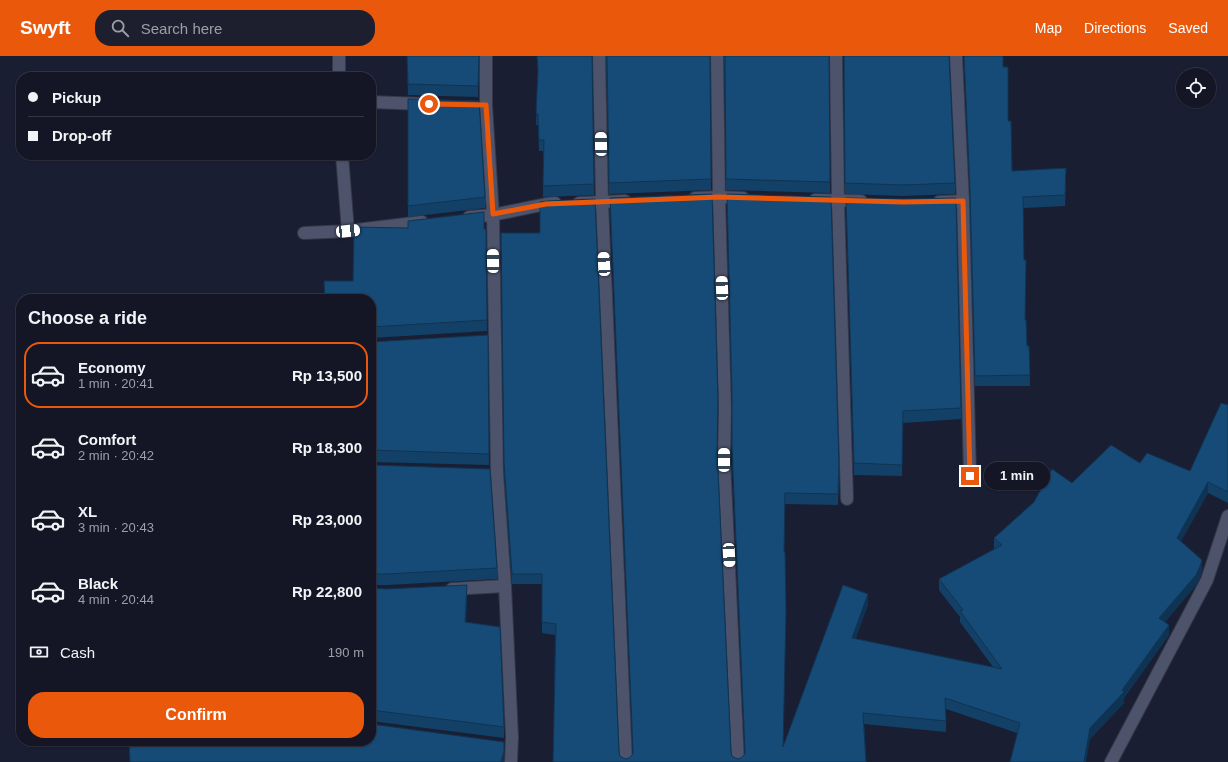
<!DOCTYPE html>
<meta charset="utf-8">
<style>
body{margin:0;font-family:Helvetica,sans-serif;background:#1d1f2e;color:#f1f3f6;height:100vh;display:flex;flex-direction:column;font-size:15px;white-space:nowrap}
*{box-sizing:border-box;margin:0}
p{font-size:13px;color:#9d9fa7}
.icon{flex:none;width:22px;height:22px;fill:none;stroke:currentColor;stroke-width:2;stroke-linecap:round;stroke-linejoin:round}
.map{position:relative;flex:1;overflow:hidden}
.side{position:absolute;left:16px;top:238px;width:360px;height:452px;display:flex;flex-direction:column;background:#141626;border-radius:16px;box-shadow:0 1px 3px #0004,0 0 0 1px #333543}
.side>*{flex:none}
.top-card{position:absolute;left:16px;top:16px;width:360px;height:88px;border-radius:16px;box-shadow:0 1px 3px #0004,0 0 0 1px #333543;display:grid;align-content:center;height:88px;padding:0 12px;background:#141626}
.fabs{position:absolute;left:1176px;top:12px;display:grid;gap:8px}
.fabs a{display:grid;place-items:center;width:40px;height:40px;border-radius:50%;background:#141626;box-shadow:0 1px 3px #0004,0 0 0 1px #333543;font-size:20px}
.end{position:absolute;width:18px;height:18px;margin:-9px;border:5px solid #ea580c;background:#fff;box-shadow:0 0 0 2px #fff}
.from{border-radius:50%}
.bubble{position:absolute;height:28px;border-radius:14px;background:#141626;box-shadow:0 1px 3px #0004,0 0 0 1px #333543;font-size:13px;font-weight:800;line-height:28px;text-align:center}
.car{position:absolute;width:12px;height:24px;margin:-12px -6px;border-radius:5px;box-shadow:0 0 3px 1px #0007;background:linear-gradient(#fff 24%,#345 0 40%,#fff 0 76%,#345 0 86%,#fff 0)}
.top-card b{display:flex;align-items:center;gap:14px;height:38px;font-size:15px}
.top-card b+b{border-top:1px solid #333543}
.top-card i{width:10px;height:10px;background:#f1f3f6}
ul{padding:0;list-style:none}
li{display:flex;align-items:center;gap:12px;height:66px;margin:0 8px 6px;padding:0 4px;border:2px solid transparent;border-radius:16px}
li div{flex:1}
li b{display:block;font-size:15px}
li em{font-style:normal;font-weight:800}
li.active{border-color:#ea580c}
li>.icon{width:36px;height:36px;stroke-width:1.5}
h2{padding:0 12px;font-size:18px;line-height:48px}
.pay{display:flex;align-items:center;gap:10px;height:44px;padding:0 12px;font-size:15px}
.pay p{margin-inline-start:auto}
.button{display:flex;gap:8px;margin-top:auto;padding:8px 12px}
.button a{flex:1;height:46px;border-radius:16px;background:#ea580c;color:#fff;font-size:16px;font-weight:800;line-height:46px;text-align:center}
header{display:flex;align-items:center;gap:24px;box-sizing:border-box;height:56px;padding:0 20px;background:#ea580c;color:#fff}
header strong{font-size:19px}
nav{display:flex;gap:22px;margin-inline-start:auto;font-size:14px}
.search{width:280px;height:36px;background:#1d1f2e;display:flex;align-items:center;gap:10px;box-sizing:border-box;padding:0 14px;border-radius:16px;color:#9d9fa7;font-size:15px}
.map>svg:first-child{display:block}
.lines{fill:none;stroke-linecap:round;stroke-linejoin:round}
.street-casing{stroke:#353749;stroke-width:14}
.street{stroke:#4d536b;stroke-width:12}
.wall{fill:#134066}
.shaded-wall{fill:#0f3453}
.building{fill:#164a77;stroke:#0f3453}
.route{stroke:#ea580c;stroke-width:5}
</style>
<header>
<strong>Swyft</strong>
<div class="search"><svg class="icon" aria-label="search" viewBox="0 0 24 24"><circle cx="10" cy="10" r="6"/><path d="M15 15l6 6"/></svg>Search here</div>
<nav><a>Map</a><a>Directions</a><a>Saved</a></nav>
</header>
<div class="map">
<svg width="1228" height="706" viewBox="0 0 1228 706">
<rect width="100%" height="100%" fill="#1a1e33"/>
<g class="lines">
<defs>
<g id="street">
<polyline points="486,0 486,49 493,159 497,417 505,530 512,681 511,706"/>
<polyline points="599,0 602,146 626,706"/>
<polyline points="717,0 719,141 725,353 724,403 738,706"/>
<polyline points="836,0 838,145 847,443"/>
<polyline points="956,0 963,145"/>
<polyline points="339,21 339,0"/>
<polyline points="371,46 424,48"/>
<polyline points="342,99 348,175"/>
<polyline points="695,142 719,141 743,142"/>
<polyline points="815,144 861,145"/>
<polyline points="939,146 963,145 970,420"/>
<polyline points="579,147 625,145"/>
<polyline points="469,161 493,159 546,148 555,147"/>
<polyline points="304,177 348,175 422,166"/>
<polyline points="452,533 505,530"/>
<polyline points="1111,706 1207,524 1228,460"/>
</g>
</defs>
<use href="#street" class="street-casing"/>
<use href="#street" class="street"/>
</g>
<g class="wall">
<polygon points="407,0 479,0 478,41 408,39"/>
<polygon points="537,0 592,0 594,139 543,141 543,95 539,95 538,69 536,69 538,18"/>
<polygon points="606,0 710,0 711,134 609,138"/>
<polygon points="724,0 829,0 830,137 726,134"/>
<polygon points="844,0 955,127 955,138 903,140 845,138"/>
<polygon points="964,0 1003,0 1003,11 1008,65 1012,115 1066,123 1065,150 1023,152 1025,264 1027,290 1029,290 1030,330 975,330 970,145"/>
<polygon points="408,43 485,141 485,152 408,161"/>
<polygon points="727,138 839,418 838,449 785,448 784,496 783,690 868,549 855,583 993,611 960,566 960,561 939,534 939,523 994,493 994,482 1072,427 1140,407 1190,415 1228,349 1228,447 1208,437 1181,485 1202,514 1200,521 1196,529 1165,566 1169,579 1124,642 1124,647 1090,683 1017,677 946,653 946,676 864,668 866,706 553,706 555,579 542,577 542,528 512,528 504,417 501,177 619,696 620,700 623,702 627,703 630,701 633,698 633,697 610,142 717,396 731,696 732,700 735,702 739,703 742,701 745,698 745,697 732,403 732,348"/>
<polygon points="846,142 961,352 961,363 903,367 902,420 854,419"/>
<polygon points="408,172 486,173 487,275 371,282 371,243 353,225"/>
<polygon points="488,279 489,409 371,406 371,286"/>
<polygon points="371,409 497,512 497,523 387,529 371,529"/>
<polygon points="371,532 467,540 466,566 504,671 504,682 371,665"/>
</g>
<g class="shaded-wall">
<polygon points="1208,426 1208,437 1177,492 1177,482"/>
<polygon points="1202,504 1202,514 1200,521 1196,529 1159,573 1159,562"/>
<polygon points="467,529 467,540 465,577 465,566"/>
<polygon points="868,538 868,549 852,593 852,582"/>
<polygon points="1169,569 1169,579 1124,642 1124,647 1090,683 1086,706 1084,706 1090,672 1122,634"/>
<polygon points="504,686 504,706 501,706"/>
</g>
<g class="building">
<polygon points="407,0 479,0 478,30 408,28"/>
<polygon points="537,0 592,0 594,128 543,130 544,84 539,84 538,58 536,58 538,13"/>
<polygon points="607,0 710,0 711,123 609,127"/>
<polygon points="725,0 829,0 830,126 726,123"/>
<polygon points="844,0 949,0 955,127 903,129 845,127"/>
<polygon points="964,0 1003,0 1003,11 1008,11 1008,65 1011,65 1012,115 1066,112 1065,139 1023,141 1024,204 1026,204 1025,264 1026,264 1027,290 1029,290 1030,319 975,320 970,134"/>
<polygon points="408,43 479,45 485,141 408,150"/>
<polygon points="712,138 718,342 717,393 731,696 732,700 735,702 739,703 742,701 745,698 745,695 732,392 732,342 727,138 831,141 839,407 838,438 785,437 784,496 785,496 786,555 783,691 843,529 868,538 852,582 1002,613 960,555 963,554 939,523 1002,489 994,482 1034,446 1052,413 1072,427 1111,389 1140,407 1147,397 1190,415 1221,347 1228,349 1228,436 1208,426 1177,482 1202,504 1200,510 1196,519 1159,562 1169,569 1122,634 1124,636 1090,672 1084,706 1010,706 1020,667 945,642 946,665 863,657 866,706 553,706 556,568 542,566 542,518 512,518 504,406 501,177 540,177 540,146 547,145 595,143 619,696 620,700 623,702 627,703 630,701 633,698 633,695 610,142"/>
<polygon points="846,142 903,143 956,142 961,352 903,355 902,409 854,407"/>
<polygon points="484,156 484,173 486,173 487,264 371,271 371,243 325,243 324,225 353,225 354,171 408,172 408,165"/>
<polygon points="488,279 489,398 371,394 371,286"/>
<polygon points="371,409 490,413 497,512 387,518 371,518"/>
<polygon points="467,529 465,566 500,571 504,671 371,654 371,532 387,533"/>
<polygon points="371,668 504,686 504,695 501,706 130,706 129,685 371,685"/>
</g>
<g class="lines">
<polyline class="route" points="429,48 486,49 493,158 546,148 719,141 903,146 963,145 970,420"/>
</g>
</svg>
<div class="fabs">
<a><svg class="icon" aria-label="locate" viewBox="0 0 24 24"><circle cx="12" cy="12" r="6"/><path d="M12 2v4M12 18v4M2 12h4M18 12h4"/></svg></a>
</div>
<i class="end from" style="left:429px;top:48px"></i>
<i class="end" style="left:970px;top:420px"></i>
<div class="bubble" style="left:984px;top:406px;width:66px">1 min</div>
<i class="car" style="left:601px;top:88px;rotate:359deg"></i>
<i class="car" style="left:348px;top:175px;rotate:84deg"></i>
<i class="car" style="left:493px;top:205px;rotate:359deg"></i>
<i class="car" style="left:604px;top:208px;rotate:357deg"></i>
<i class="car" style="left:722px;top:232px;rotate:358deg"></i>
<i class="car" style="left:724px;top:404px;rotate:0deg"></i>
<i class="car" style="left:729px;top:499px;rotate:177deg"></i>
<div class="top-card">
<b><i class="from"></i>Pickup</b>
<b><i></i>Drop-off</b>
</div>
<section class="side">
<h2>Choose a ride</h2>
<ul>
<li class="active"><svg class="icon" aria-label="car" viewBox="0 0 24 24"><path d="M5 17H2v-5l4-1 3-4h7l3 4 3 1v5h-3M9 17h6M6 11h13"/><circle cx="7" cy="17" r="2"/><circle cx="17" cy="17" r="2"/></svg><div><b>Economy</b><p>1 min · 20:41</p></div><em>Rp 13,500</em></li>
<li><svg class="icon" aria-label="car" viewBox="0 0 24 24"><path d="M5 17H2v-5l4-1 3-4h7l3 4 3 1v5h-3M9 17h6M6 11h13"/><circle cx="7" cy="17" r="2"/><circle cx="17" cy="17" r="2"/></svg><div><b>Comfort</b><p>2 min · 20:42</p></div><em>Rp 18,300</em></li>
<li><svg class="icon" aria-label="car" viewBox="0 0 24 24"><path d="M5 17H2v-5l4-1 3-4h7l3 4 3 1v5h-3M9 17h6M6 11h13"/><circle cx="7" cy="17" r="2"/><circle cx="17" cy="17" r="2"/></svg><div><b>XL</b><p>3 min · 20:43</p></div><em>Rp 23,000</em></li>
<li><svg class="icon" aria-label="car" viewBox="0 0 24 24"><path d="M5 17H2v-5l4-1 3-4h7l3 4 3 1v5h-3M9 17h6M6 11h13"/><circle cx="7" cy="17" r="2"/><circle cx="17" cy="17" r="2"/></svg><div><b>Black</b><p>4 min · 20:44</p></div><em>Rp 22,800</em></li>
</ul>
<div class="pay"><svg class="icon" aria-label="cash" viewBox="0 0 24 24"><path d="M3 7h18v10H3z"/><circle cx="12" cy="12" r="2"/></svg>Cash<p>190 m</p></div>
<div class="button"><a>Confirm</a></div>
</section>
</div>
